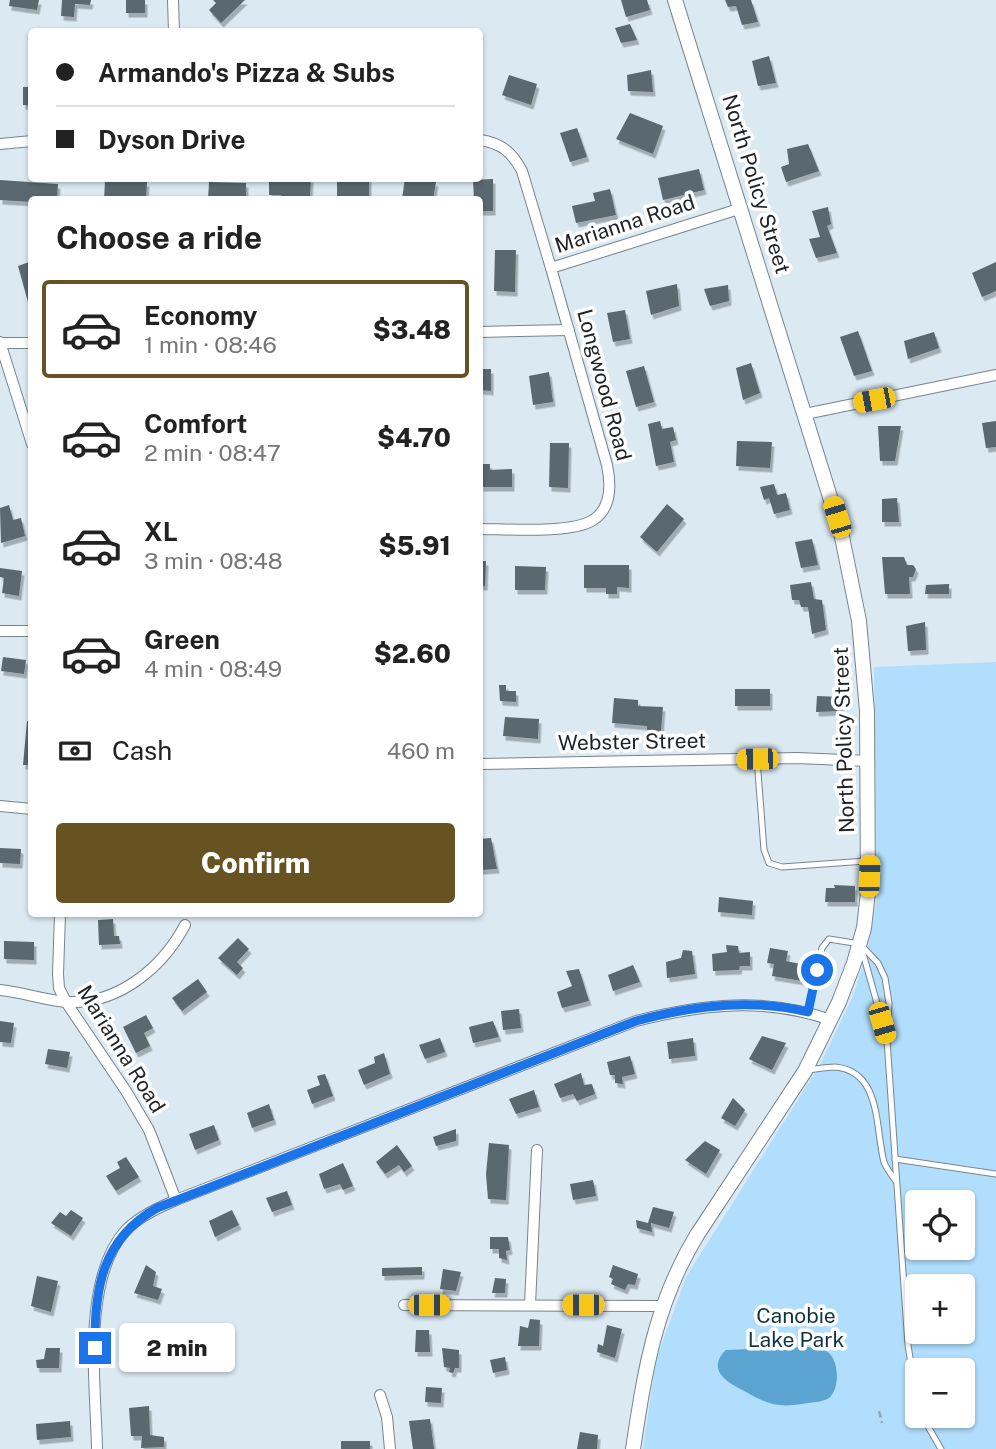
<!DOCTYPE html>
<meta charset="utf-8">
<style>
body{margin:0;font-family:"Public Sans",sans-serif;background:#f2f2f2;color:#222;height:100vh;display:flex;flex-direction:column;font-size:26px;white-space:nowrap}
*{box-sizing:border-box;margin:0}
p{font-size:23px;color:#767676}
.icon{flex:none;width:38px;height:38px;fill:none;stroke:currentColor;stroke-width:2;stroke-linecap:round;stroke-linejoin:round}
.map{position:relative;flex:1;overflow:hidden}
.sheet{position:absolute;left:28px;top:196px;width:455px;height:721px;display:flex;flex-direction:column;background:#fff;border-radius:7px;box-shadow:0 2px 5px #0004}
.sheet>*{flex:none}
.banner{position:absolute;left:28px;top:28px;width:455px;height:154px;border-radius:7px;box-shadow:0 2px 5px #0004;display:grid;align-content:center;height:154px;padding:0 28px;background:#fff}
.buttons{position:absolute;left:905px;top:1190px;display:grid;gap:14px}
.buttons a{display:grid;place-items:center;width:70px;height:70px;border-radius:7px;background:#fff;box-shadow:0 2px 5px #0004;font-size:35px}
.end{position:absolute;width:32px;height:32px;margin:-16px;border:9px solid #1a73e8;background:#fff;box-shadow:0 0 0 4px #fff}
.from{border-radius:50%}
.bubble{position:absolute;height:49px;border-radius:7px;background:#fff;box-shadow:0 2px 5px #0004;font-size:23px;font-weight:800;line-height:49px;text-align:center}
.car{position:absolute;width:21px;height:42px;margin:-21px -10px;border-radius:9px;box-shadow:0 0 5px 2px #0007;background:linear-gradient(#f5c518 24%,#345 0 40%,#f5c518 0 76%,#345 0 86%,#f5c518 0)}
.banner b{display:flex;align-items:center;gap:24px;height:66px;font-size:26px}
.banner b+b{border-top:2px solid #e0e0e0}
.banner i{width:18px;height:18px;background:#222}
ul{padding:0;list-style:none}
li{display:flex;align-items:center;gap:21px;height:98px;margin:0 14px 10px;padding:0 14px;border:4px solid transparent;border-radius:7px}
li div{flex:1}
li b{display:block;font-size:26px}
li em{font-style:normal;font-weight:800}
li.active{border-color:#665321}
li>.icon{width:63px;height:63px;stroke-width:1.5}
h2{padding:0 28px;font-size:32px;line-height:84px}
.pay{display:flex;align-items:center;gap:18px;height:77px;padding:0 28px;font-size:26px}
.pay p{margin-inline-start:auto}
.button{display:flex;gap:14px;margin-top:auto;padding:14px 28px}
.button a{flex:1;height:80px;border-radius:7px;background:#665321;color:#fff;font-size:28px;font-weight:800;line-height:80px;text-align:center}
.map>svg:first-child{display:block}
.green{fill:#b1defc;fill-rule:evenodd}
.water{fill:#5ba3d1}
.building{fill:#5a676f;filter:url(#shadow)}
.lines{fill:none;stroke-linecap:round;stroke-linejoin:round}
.service-casing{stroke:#77848d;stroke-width:7}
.minor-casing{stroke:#77848d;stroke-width:12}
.tertiary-casing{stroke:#77848d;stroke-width:16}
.path{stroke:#9aa5ad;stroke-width:2.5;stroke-dasharray:7 3.5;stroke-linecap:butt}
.service{stroke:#fff;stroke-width:5}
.minor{stroke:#fff;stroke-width:10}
.tertiary{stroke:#fff;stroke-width:14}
.route{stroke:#1a73e8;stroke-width:9}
.labels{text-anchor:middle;stroke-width:7;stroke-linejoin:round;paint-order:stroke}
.street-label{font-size:21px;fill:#1d2226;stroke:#fff}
.park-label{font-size:21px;fill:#123346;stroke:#fff}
</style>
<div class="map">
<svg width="996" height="1449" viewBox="0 0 996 1449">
<defs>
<filter id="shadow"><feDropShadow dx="2.5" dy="4.5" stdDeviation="0" flood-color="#0004"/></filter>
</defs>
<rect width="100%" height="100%" fill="#dbe9f3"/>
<path class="green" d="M996,662v787h-353l13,-89 30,-83 135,-214 32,-67 15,-48 9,-49 -3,-232zM917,1202h45v46h-45zM917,1286h45v46h-45zM917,1370h45v46h-45z"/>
<path class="water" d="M808,1347c7,1 15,1 21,6 10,9 11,36 0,45 -6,4 -14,4 -21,5 -27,5 -38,3 -62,-11 -7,-4 -16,-8 -22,-14 -10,-9 -7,-20 2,-28z"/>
<g class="building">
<polygon points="10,0 39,0 37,10 9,6"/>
<polygon points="62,0 91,0 90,5 75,4 74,17 61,16"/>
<rect x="126" y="0" width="19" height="13"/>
<polygon points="213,0 245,0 221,23 209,10 216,3"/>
<polygon points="621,0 647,0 650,10 626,17"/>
<polygon points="725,0 751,0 758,22 742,25 736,6 728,7"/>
<polygon points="630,24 637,40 621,43 615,28"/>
<polygon points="769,56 776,83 758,86 752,61"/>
<polygon points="651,70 653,92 628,91 627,75"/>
<polygon points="509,75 537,84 531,105 502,95"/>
<polygon points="23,87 32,87 32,106 23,105"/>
<polygon points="630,113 663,126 653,154 616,139"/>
<polygon points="577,128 587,157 570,162 560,133"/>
<polygon points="808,144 819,171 786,182 781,167 789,164 787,149"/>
<polygon points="699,169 704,190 663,200 658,178"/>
<polygon points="269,178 311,178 310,199 281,199 281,195 269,195"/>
<polygon points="337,178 369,178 369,199 337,196"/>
<polygon points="405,178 436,182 433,200 402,199"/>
<polygon points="493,179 493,211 480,211 480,200 474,200 473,180"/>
<polygon points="0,180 58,184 57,200 32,200 32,202 0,200"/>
<polygon points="105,181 147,182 146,200 104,200"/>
<polygon points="209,182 246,183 246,200 208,200"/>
<polygon points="610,189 616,215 576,223 572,206 595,201 593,193"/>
<polygon points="828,207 831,224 827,226 837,253 816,258 809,239 820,237 812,211"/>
<polygon points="495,250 516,250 515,292 494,291"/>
<polygon points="32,261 32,301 28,302 18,266"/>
<polygon points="996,262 996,291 982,297 972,273"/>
<polygon points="677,284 679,306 651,315 646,291"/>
<polygon points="728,285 729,301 710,306 704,289"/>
<polygon points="625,310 630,339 613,342 607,313"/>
<polygon points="858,331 872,371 854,376 840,337"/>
<polygon points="934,332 939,348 908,359 904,341"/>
<polygon points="751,363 760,393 743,400 736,368"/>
<polygon points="644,366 654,402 636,407 626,371"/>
<polygon points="480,369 491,369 491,391 480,390"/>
<polygon points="549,372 553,402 533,405 529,376"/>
<polygon points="660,421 662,429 673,427 676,440 670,442 674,462 656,466 648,424"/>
<polygon points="996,421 996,447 986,448 982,423"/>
<polygon points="878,426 901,426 895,461 880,461"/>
<polygon points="737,441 772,442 770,468 736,466"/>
<polygon points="550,443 569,443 568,488 549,487"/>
<polygon points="480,464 490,464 490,470 512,469 512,487 481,487"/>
<polygon points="774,484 777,495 786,493 790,510 774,514 769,498 764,500 760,487"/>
<polygon points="897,498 899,522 882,522 882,499"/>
<polygon points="667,504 684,519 657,552 640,537"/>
<polygon points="9,505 13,520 21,518 25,536 1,543 0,508"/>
<polygon points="812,539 818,565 801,568 795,542"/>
<polygon points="882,557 904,557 907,565 913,565 916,569 913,577 909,577 910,594 885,594"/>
<polygon points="480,561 486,561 485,586 480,586"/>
<polygon points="584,565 629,565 629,588 617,587 617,594 606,594 606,588 584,588"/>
<polygon points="515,566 546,567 545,590 515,590"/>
<polygon points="0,568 22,571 19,596 2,593 4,578 0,577"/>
<polygon points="811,582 814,599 822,600 826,630 812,634 808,607 801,607 799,600 792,600 790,585"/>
<polygon points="949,584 949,594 925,594 926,585"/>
<polygon points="925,622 926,650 908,651 906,626"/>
<polygon points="3,657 26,660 24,674 1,671"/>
<polygon points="499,685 506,685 506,691 516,691 516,702 500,701"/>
<rect x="735" y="689" width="35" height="17"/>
<polygon points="817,696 841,697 841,711 816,712"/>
<polygon points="614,698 638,700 638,706 663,707 661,731 647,730 647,726 612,723"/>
<polygon points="505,717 539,719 538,739 503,736"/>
<polygon points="27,721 32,721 32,765 23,765"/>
<polygon points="491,838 497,869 480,870 480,839"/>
<polygon points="0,848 21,849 20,864 0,863"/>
<polygon points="834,885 855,886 855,902 825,902 826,888 835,888"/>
<polygon points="719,897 753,901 752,915 718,912"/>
<polygon points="113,919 114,936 119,936 120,944 99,945 98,920"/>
<polygon points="238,938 249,949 237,962 243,968 237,975 218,958"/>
<polygon points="4,941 34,942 34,960 4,959"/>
<polygon points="726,945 738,946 739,953 750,952 750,966 740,966 739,970 713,971 712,954 727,952"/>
<polygon points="770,948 788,951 786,961 805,965 802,981 772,976 774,964 767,963"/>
<polygon points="683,950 692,951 695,974 667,978 666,962 681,958"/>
<polygon points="633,965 640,982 613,991 608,975"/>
<polygon points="579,969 589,1001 562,1008 557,992 572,986 566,971"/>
<polygon points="198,979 207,992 182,1011 172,998"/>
<polygon points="519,1009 521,1028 503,1030 501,1011"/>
<polygon points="146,1015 153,1028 144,1033 150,1046 136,1053 123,1027"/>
<polygon points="0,1021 14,1023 11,1043 0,1042"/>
<polygon points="493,1021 499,1037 473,1043 469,1027"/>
<polygon points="762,1036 786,1043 772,1070 749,1059"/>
<polygon points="440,1038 445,1052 425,1059 419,1045"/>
<polygon points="693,1038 695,1056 669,1059 667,1042"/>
<polygon points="48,1049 70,1052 67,1068 45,1064"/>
<polygon points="384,1053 390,1074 364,1085 358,1070 375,1063 374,1057"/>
<polygon points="630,1056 635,1074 622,1077 623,1084 615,1083 615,1075 610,1075 607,1062"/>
<polygon points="581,1073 584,1085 592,1084 595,1094 577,1101 573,1094 560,1098 554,1084"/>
<polygon points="325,1074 333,1096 312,1104 307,1090 320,1085 317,1076"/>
<polygon points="534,1090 539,1107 516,1114 509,1099"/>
<polygon points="733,1098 745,1110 735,1126 721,1118"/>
<polygon points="269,1104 274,1120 252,1128 247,1113"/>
<polygon points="214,1125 219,1140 195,1150 189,1134"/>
<polygon points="456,1129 456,1141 436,1146 433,1137"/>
<polygon points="705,1141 720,1150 706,1174 685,1160"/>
<polygon points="489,1143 509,1145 506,1200 488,1199 486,1174"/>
<polygon points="397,1145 412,1166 404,1172 399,1165 385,1174 376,1162"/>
<polygon points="126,1157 139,1177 116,1191 106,1176 120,1168 117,1162"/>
<polygon points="343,1163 353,1186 343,1190 340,1184 324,1189 319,1174"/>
<polygon points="593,1180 596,1196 573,1200 570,1184"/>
<polygon points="287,1191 292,1205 272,1212 266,1198"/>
<polygon points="653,1207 674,1212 669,1228 651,1223 652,1232 637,1228 636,1220 648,1223"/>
<polygon points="71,1210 83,1218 71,1236 51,1223 60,1212 66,1216"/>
<polygon points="232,1210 239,1225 215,1237 209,1221"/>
<polygon points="490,1237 508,1237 510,1250 506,1251 507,1260 499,1258 499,1249 490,1249"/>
<polygon points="146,1265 156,1272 153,1286 162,1289 158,1300 134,1293"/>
<polygon points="613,1265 638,1274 635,1285 628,1284 625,1290 611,1284 613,1279 609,1277"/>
<polygon points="422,1267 422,1275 382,1276 382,1268"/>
<polygon points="443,1269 461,1272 456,1291 440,1289"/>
<polygon points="37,1276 58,1281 51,1312 31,1306"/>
<polygon points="495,1278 506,1279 505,1293 492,1293"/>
<polygon points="530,1319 540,1320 539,1346 518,1346 520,1326 528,1328"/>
<polygon points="607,1325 622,1329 615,1358 597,1352 598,1344 603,1346"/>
<polygon points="416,1330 429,1330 430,1352 415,1352"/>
<polygon points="131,1337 148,1337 148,1352 159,1352 159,1363 131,1363"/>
<polygon points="46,1348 60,1348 59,1368 37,1368 36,1360 44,1359"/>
<polygon points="442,1348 459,1350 459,1368 455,1368 453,1373 449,1372 450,1368 444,1367"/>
<polygon points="505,1357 507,1370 493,1373 490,1360"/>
<polygon points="426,1387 442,1388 441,1403 425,1402"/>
<polygon points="149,1406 150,1435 164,1437 164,1447 141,1448 142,1436 131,1436 129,1408"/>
<polygon points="430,1419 434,1449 413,1449 409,1421"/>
<polygon points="70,1421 71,1437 37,1440 36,1424"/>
<polygon points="580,1432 598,1435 597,1449 577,1449"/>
<rect x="341" y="1441" width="29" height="8"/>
</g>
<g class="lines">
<defs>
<g id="service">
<polyline points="757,759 764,850 769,863 782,867 866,861"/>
<polyline points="862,950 886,1035"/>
<polyline points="808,1012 822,948 829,939 860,944 878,963 885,978 889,1003 887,1040 908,1345 917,1403"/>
<path d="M808,1070c9,-1 19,-3 27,-3 47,4 40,62 49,95 2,6 7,12 11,18"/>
<polyline points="895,1159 996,1174"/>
<polyline points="922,1416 941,1449"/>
</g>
<g id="minor">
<polyline points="173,0 174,32"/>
<path d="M480,140c21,3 32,12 42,31l29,97 191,-60"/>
<polyline points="0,144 32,141"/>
<polyline points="480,332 569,330"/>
<polyline points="0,342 32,444"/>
<polyline points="0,343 32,343"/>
<polyline points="805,414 996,375"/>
<path d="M480,529c26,0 92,5 113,-9 19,-12 18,-36 14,-55l-56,-197"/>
<polyline points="0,631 32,631"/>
<polyline points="480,764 797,758 868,761"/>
<polyline points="0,806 32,809"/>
<polyline points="60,914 58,974 59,988 66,1002 126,1091 149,1130 176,1200"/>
<path d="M0,990c23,2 46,11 69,12 50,2 94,-35 116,-77"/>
<polyline points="404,1305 662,1306"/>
<polyline points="530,1305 537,1150"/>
<polyline points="380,1395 387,1417 390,1449"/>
<path d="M97,1449c-1,-62 -16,-170 29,-219 14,-14 32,-22 50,-30l460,-179c67,-17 129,-24 195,-1"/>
</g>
<path id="tertiary" d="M633,1449c12,-79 22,-145 64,-214l108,-164 34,-69 15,-39 10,-35 4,-36 -1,-181 -8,-90 -18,-89 -166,-532"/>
</defs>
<use href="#service" class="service-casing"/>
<use href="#minor" class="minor-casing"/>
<use href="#tertiary" class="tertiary-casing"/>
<polyline class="path" points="879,1411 882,1423"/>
<use href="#service" class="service"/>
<use href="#minor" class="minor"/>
<use href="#tertiary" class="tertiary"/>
</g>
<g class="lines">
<path class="route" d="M95,1348c-1,-59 7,-109 62,-140l479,-187c55,-15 116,-23 172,-9l9,-42"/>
</g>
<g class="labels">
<g class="street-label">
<text transform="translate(756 184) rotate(73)" y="7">North Policy Street</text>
<text transform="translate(625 224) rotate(-18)" y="7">Marianna Road</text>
<text transform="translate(604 385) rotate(75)" y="7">Longwood Road</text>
<text transform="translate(844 740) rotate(-92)" y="7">North Policy Street</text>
<text transform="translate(632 742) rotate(-1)" y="7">Webster Street</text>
<text transform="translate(121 1049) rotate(58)" y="7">Marianna Road</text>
</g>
<g class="park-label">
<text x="796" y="1323">Canobie<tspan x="796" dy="24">Lake Park</tspan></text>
</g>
</g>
</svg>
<div class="buttons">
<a><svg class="icon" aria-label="locate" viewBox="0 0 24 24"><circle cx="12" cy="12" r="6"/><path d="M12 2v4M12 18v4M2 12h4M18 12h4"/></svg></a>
<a>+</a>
<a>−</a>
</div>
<i class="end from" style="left:817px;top:970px"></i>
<i class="end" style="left:95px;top:1348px"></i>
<div class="bubble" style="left:119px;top:1323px;width:116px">2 min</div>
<i class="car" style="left:874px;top:400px;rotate:259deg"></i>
<i class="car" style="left:837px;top:517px;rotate:343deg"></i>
<i class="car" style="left:757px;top:759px;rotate:269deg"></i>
<i class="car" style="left:869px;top:876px;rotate:2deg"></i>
<i class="car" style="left:882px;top:1023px;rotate:164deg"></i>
<i class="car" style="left:429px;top:1305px;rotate:90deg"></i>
<i class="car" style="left:583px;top:1305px;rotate:270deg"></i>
<div class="banner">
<b><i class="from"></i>Armando's Pizza &amp; Subs</b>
<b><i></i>Dyson Drive</b>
</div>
<section class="sheet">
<h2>Choose a ride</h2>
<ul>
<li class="active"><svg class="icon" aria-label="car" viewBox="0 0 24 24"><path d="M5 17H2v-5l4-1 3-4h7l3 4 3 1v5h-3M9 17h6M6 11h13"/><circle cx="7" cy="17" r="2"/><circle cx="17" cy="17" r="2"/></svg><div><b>Economy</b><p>1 min · 08:46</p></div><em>$3.48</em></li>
<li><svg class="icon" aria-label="car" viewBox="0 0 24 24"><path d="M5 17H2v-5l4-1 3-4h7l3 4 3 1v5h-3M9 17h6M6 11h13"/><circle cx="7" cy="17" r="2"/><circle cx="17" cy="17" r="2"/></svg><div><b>Comfort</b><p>2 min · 08:47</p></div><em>$4.70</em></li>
<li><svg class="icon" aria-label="car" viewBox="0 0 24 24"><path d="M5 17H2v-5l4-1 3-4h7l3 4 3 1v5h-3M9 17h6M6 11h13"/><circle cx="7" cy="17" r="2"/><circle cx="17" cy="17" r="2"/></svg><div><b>XL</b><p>3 min · 08:48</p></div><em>$5.91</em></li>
<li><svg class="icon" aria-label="car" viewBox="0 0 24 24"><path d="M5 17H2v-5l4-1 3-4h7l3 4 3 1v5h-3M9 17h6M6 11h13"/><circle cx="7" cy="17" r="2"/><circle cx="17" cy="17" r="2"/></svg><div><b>Green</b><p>4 min · 08:49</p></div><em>$2.60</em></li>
</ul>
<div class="pay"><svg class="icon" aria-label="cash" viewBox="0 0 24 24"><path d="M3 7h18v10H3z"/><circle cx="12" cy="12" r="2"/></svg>Cash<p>460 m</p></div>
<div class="button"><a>Confirm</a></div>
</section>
</div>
